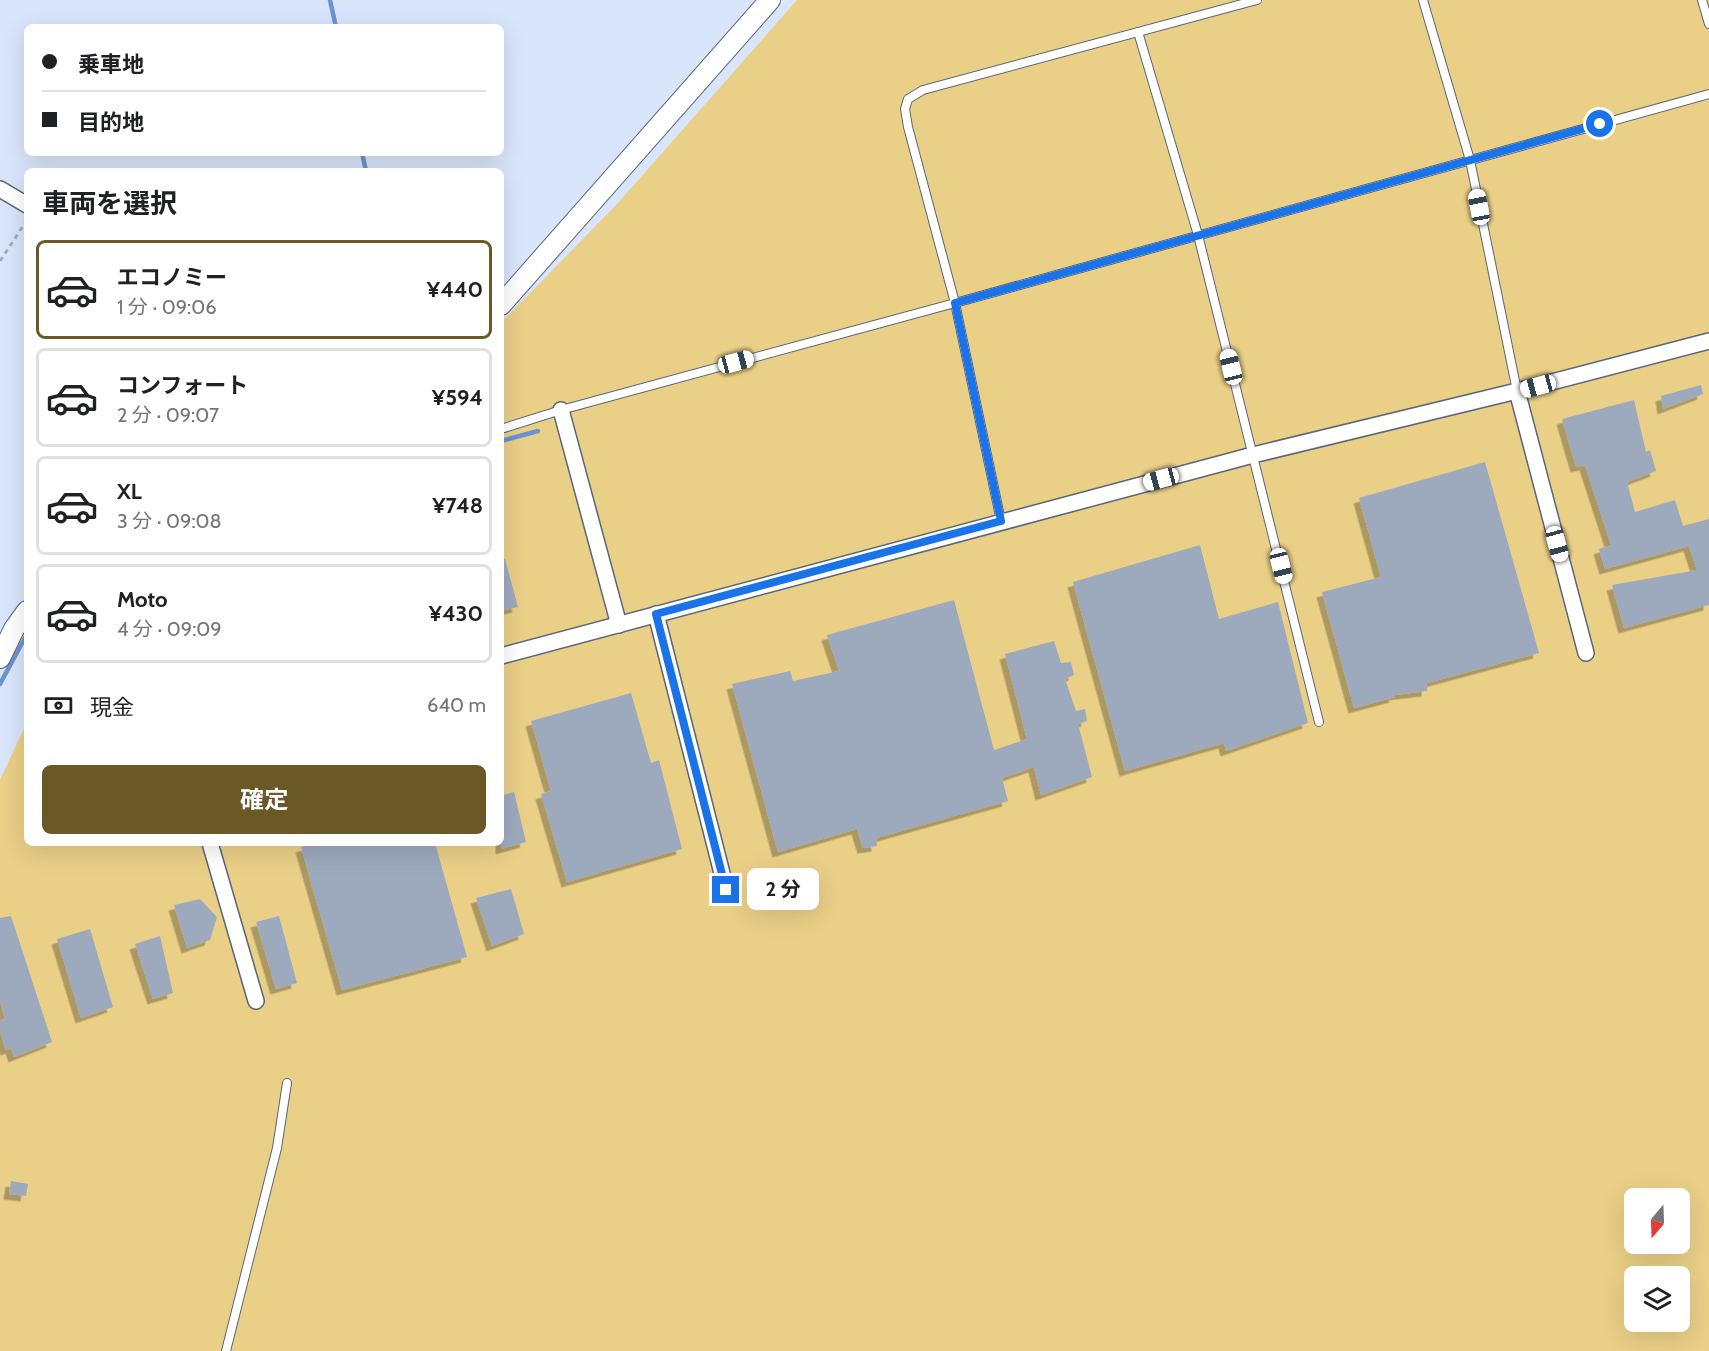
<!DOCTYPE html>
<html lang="ja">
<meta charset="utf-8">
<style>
body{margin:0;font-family:Cabin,"Noto Sans JP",sans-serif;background:#f6f6f6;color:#202124;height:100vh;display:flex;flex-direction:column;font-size:22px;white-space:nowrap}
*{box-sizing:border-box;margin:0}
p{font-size:20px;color:#757577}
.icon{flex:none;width:33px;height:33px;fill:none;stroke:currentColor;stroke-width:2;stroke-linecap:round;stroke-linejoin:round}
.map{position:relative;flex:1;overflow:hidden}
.sheet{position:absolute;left:24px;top:168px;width:480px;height:678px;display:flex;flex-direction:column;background:#fff;border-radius:9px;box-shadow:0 6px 24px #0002}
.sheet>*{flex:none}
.hud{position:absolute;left:24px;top:24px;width:480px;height:132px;border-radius:9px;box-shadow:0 6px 24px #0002;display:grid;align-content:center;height:132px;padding:0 18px;background:#fff}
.needle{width:39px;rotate:199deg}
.buttons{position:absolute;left:1624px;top:1188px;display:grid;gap:12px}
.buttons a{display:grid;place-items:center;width:66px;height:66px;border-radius:9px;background:#fff;box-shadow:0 6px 24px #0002;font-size:30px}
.end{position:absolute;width:27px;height:27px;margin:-14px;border:8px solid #1a73e8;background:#fff;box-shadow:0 0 0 3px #fff}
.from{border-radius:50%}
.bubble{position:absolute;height:42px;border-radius:9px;background:#fff;box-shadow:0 6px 24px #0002;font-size:20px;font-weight:700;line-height:42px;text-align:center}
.car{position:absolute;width:18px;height:36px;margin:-18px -9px;border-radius:8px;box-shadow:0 0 4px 2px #0007;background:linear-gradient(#fff 24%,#345 0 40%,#fff 0 76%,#345 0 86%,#fff 0)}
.hud b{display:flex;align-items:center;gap:21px;height:57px;font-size:22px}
.hud b+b{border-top:2px solid #e0e0e0}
.hud i{width:15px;height:15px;background:#202124}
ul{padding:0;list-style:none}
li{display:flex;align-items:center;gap:18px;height:99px;margin:0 12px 9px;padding:0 6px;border:3px solid #e0e0e0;border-radius:9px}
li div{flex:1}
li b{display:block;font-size:22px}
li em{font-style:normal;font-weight:700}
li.on{border-color:#6a5826}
li>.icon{width:54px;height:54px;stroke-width:1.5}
h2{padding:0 18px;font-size:27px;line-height:72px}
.pay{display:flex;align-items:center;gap:15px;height:66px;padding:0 18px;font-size:22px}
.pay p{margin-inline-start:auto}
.button{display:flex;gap:12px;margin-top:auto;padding:12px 18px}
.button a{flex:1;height:69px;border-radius:9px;background:#6a5826;color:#fff;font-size:24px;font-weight:700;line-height:69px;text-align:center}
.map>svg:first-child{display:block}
.green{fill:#eacf87;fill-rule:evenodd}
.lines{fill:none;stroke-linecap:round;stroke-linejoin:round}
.stream{stroke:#6c92d2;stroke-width:4.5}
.building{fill:#9daabe;filter:url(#shadow)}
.service-casing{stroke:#5a6678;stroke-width:10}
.minor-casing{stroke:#5a6678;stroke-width:18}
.tertiary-casing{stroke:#5a6678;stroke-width:22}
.path{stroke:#a2acbd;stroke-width:3;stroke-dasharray:4.5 4.5;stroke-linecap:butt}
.service{stroke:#fff;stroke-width:8}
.minor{stroke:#fff;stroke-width:15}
.tertiary{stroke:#fff;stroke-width:20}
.route{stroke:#1a73e8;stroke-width:8}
</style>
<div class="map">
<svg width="1709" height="1351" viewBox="0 0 1709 1351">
<defs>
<filter id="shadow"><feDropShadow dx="-5.5" dy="5.5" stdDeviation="0" flood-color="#0004"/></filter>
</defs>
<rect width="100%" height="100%" fill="#d8e5fa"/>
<path class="green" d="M797,0h912v1351h-1709v-571l27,-58v121h474v-520l116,-119zM1635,1198h45v46h-45zM1635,1276h45v46h-45z"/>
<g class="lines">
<g class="stream">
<polyline points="330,0 336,27"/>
<polyline points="362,153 366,171"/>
<polyline points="501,441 538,431"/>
<polyline points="0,684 27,634"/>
</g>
</g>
<g class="building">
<polygon points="1701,385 1703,394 1663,409 1661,396"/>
<polygon points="1634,400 1646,452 1650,450 1656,471 1627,482 1635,512 1675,500 1683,526 1709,519 1709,605 1624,628 1612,585 1697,570 1689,546 1605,569 1599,549 1611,545 1585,465 1576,467 1562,419"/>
<polygon points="1485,462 1539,653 1427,683 1427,691 1394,695 1395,697 1354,708 1322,592 1381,577 1359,498"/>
<polygon points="1200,545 1219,619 1278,602 1308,723 1226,751 1224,743 1125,771 1073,582"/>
<polygon points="501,559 505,559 518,607 501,611"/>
<polygon points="954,600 994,750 1027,739 1005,654 1054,641 1061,663 1071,662 1074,675 1065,679 1076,711 1085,709 1087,721 1078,724 1092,777 1041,795 1034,767 1002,778 1008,801 876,838 877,846 863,848 857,829 778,852 732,684 790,671 793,681 839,671 827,635"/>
<polygon points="631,693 651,763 659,760 682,849 567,882 541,794 551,791 531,721"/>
<polygon points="514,792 526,842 501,849 501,796"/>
<polygon points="317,843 435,843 467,957 342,990 301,847"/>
<polygon points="511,889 524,934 492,946 476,898"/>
<polygon points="200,899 217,917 210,940 187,948 174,905"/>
<polygon points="11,916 52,1042 14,1057 11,1048 6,1050 0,1031 0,1021 5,1019 0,1001 0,918"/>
<polygon points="279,916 297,983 276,989 256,922"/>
<polygon points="90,929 113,1007 81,1018 57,939"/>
<polygon points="160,936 173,993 153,999 135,944"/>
<polygon points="11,1181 28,1184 26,1196 9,1194"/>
</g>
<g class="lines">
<defs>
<g id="service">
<polyline points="1423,0 1470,160 1517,391"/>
<polyline points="1702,0 1709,24"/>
<polyline points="1138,32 1198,235 1319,722"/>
<polyline points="501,429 561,410 955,303 1709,94"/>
<polyline points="1001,521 955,303 908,127 905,109 908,99 923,90 1257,0"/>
<polyline points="226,1351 277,1148 287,1083"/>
</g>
<g id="minor">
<polyline points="0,189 27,205"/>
<polyline points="1517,391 1586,653"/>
<polyline points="561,410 619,625"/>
<polyline points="656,614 726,889"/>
<polyline points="501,656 1253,455 1517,391 1709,341"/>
<polyline points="210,843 256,1001"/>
</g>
<g id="tertiary">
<polyline points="501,305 770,0"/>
<polyline points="0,658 14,629 27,611"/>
</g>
</defs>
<use href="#service" class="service-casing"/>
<use href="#minor" class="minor-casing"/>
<use href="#tertiary" class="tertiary-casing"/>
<polyline class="path" points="0,261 27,220"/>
<use href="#service" class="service"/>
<use href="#minor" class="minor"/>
<use href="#tertiary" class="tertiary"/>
</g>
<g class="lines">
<polyline class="route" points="726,890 656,614 1001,521 955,303 1600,124"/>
</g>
</svg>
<div class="buttons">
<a><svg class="needle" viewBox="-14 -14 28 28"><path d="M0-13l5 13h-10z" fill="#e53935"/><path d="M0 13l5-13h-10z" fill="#757577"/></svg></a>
<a><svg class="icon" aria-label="layers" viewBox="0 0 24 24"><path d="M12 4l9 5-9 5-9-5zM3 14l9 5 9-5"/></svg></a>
</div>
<i class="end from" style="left:1600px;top:124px"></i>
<i class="end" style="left:726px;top:890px"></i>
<div class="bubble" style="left:747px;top:868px;width:72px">2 分</div>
<i class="car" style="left:1479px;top:207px;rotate:349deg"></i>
<i class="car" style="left:736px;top:362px;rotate:75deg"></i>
<i class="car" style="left:1231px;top:367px;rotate:346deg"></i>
<i class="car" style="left:1538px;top:386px;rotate:255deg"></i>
<i class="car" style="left:1161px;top:479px;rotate:255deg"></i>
<i class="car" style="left:1557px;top:544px;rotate:165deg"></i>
<i class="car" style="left:1281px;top:566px;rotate:166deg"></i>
<div class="hud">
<b><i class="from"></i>乗車地</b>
<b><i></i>目的地</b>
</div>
<section class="sheet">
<h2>車両を選択</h2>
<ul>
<li class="on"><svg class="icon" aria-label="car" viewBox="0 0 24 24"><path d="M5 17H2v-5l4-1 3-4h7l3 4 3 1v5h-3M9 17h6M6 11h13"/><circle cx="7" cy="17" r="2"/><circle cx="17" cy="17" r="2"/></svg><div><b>エコノミー</b><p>1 分 · 09:06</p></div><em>¥440</em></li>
<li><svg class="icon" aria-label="car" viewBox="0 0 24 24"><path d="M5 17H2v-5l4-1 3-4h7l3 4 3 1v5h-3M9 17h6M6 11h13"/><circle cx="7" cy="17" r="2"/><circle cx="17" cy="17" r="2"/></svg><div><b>コンフォート</b><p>2 分 · 09:07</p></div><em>¥594</em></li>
<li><svg class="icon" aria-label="car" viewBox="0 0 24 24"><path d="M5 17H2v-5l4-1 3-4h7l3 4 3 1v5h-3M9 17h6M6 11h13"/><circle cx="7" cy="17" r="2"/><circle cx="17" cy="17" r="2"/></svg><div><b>XL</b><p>3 分 · 09:08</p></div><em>¥748</em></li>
<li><svg class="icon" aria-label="car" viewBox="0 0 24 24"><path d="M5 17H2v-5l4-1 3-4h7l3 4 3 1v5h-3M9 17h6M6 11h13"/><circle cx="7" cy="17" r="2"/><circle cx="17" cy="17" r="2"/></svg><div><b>Moto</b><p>4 分 · 09:09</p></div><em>¥430</em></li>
</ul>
<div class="pay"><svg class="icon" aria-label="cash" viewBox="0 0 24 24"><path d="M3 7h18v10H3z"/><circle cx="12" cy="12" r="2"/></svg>現金<p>640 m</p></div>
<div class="button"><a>確定</a></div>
</section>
</div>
